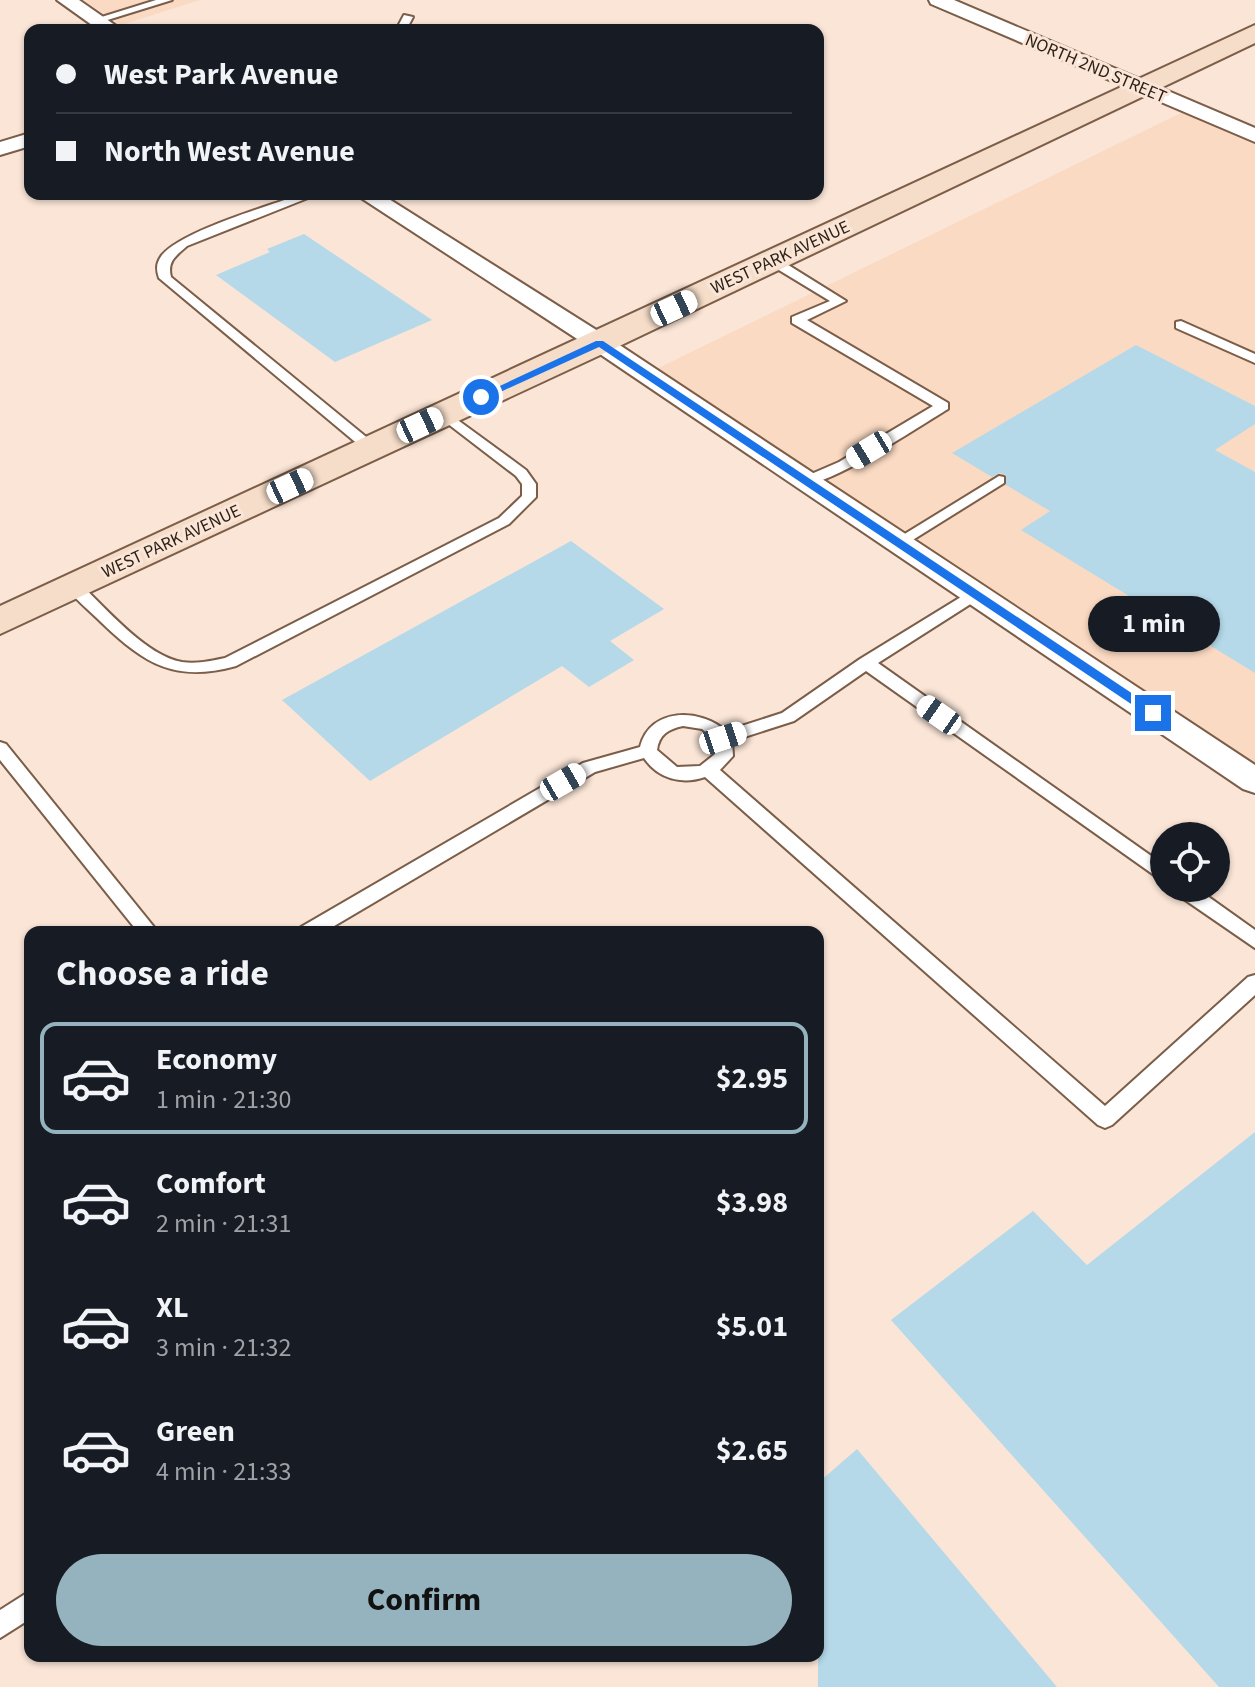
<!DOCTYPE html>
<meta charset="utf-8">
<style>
body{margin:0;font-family:"Source Sans 3",sans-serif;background:#20242c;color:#f1f3f6;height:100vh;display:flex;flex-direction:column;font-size:30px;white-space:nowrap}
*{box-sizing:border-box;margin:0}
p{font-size:26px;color:#9ea1a6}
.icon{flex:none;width:44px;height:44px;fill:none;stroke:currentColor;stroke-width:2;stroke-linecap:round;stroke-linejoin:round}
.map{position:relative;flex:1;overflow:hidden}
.sheet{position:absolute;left:24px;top:926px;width:800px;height:736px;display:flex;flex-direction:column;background:#171b24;border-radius:16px;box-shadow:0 2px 6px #0004}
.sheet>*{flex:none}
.banner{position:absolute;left:24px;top:24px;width:800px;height:176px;border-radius:16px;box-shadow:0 2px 6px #0004;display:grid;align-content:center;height:176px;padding:0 32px;background:#171b24}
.fabs{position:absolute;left:1150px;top:822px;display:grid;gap:16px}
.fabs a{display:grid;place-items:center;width:80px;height:80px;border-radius:50%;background:#171b24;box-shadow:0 2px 6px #0004;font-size:40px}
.end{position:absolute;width:36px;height:36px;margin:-18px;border:10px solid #1a73e8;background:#fff;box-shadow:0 0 0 4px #fff}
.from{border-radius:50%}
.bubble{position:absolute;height:56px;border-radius:28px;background:#171b24;box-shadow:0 2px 6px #0004;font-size:26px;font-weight:700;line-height:56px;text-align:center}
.car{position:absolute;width:24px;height:48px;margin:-24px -12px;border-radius:10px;box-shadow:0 0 6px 2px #0007;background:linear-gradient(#fff 24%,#345 0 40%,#fff 0 76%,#345 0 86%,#fff 0)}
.banner b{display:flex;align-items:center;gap:28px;height:76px;font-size:30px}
.banner b+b{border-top:2px solid #363941}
.banner i{width:20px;height:20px;background:#f1f3f6}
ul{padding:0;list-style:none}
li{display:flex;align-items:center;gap:24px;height:112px;margin:0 16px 12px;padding:0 16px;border:4px solid transparent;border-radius:16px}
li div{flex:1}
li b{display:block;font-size:30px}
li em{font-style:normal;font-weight:700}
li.current{border-color:#95b3be}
li>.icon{width:72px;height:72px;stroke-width:1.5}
h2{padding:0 32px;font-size:36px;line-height:96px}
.action{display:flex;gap:16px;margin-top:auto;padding:16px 32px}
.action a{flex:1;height:92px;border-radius:48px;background:#95b3be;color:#111;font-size:32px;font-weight:700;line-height:92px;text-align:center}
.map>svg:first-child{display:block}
.built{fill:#fbdac3}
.building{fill:#b5d9e8}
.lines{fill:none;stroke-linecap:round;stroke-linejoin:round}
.lane-casing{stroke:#7b5d48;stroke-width:4}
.street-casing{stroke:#7b5d48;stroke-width:4}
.secondary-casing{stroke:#7b5d48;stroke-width:4}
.lane{fill:#fff;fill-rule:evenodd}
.street{fill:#fff;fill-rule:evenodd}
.secondary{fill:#f5ddc9;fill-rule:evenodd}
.route{fill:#1a73e8}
.labels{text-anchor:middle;stroke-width:6;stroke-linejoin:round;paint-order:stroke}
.far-street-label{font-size:18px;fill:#2a1e15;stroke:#fae5d7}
</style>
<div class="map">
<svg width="1255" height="1687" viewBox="0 0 1255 1687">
<rect width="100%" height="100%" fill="#fae5d7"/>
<g class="built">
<polygon points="83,0 200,0 121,25"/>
<polygon points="1189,109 1255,137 1255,776 646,374"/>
</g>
<g class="building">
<polygon points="304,234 432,320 335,362 216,275 270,252 267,249"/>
<polygon points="1136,345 1255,406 1255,424 1215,450 1255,472 1255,673 1021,530 1050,511 1006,485 1006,475 1000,473 992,477 952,453"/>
<polygon points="571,541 664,609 610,641 634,660 589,687 562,666 370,781 282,700"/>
<polygon points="1255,1132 1255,1687 1219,1687 891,1320 1033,1211 1087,1265"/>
<polygon points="857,1449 1057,1687 818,1687 818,1483"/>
</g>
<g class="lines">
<defs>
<g id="lane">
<polygon points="156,0 172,0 101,22 92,20"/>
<polygon points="404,15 413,17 406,30 396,30"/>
<path d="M301,194h17l-131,52c-11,10 -20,15 -16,31l205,168v6h-10l-207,-173c-3,-9 -3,-15 3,-23 22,-25 105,-48 139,-61z"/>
<path d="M769,258h8l69,43 -39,19 141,83v6c-27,16 -120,79 -146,75v-6l37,-16 94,-56 -141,-83v-6l38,-16 -61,-37z"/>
<polygon points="1181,321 1255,354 1255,363 1176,328 1176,322"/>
<path d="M444,410l82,60 10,14v13l-27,27 -273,142c-61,17 -91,-2 -134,-43 -12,-12 -26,-23 -36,-36l3,-4h10c27,25 67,73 103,79 15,2 29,-1 43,-4l274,-140 23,-22v-12l-6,-8 -77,-59v-6z"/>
<polygon points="999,476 1004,477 1004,483 903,546 898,548 890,543"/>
<path d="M974,589l6,1 2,4 -2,4 -102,65 286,202v17l-298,-211 -72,50 -62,20 1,15 -13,14 385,336 143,-129 7,-2v20l-143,130 -7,3 -7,-3 -393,-348c-23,8 -47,2 -61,-19l-49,14 -271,160h-25l2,-5 282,-164 57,-16c10,-40 60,-39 86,-16l56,-18 78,-54zM683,726l19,3 13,11v14l-15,12 -23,1 -20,-17c2,-15 11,-21 26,-24z"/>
<polygon points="0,742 6,744 158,932 138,932 0,760"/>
<polygon points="1173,888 1196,888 1255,930 1255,948 1175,893"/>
<polygon points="30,1591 30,1619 0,1638 0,1610"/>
</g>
<g id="street">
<polygon points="57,0 79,0 122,30 99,30"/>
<polygon points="929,0 954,0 1255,128 1255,142 931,4"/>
<polygon points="30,133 30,146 0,155 0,142"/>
<polygon points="355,194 381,194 609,338 1255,765 1255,793 1243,789 591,348"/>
</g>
<polygon id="secondary" points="1255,25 1255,43 611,350 0,634 0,606"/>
</defs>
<use href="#lane" class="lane-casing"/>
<use href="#street" class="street-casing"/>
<use href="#secondary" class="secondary-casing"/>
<use href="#lane" class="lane"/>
<use href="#street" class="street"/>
<use href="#secondary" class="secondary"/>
</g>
<polygon class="route" points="596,341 603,341 1157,710 1157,716 1149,716 599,347 485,399 476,397"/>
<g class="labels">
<g class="far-street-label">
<text transform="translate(1096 68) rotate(23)" y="6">NORTH 2ND STREET</text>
<text transform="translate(780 257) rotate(-25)" y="6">WEST PARK AVENUE</text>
<text transform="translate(171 541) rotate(-25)" y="6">WEST PARK AVENUE</text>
</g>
</g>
</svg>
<div class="fabs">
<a><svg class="icon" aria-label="locate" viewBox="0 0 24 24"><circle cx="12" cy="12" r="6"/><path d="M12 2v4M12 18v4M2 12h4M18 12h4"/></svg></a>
</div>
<i class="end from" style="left:481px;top:397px"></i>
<i class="end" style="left:1153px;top:713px"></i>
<div class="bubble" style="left:1088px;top:596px;width:132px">1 min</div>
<i class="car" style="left:674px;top:308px;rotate:65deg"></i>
<i class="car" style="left:420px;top:425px;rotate:65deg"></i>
<i class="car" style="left:869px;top:450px;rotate:239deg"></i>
<i class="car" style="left:290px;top:486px;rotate:65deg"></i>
<i class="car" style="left:939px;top:715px;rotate:305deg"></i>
<i class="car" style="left:723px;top:738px;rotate:72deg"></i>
<i class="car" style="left:563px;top:782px;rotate:60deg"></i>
<div class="banner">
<b><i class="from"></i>West Park Avenue</b>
<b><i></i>North West Avenue</b>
</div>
<section class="sheet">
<h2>Choose a ride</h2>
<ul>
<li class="current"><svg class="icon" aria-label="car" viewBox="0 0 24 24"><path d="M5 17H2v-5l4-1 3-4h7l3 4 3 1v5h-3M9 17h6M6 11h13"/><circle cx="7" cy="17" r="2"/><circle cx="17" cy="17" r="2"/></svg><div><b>Economy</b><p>1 min · 21:30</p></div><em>$2.95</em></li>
<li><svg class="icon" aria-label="car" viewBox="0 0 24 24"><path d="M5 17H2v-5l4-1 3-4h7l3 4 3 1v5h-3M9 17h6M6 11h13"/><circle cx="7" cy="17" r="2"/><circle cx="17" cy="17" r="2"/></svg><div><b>Comfort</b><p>2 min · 21:31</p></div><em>$3.98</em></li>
<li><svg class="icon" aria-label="car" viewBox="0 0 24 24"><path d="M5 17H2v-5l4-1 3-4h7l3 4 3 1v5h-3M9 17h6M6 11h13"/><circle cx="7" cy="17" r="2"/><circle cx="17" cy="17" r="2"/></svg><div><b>XL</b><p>3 min · 21:32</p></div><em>$5.01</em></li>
<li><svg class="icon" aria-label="car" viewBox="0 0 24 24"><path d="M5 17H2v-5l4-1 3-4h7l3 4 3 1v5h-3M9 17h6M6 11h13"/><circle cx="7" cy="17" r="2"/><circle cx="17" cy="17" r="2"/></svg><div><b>Green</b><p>4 min · 21:33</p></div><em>$2.65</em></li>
</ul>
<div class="action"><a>Confirm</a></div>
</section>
</div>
